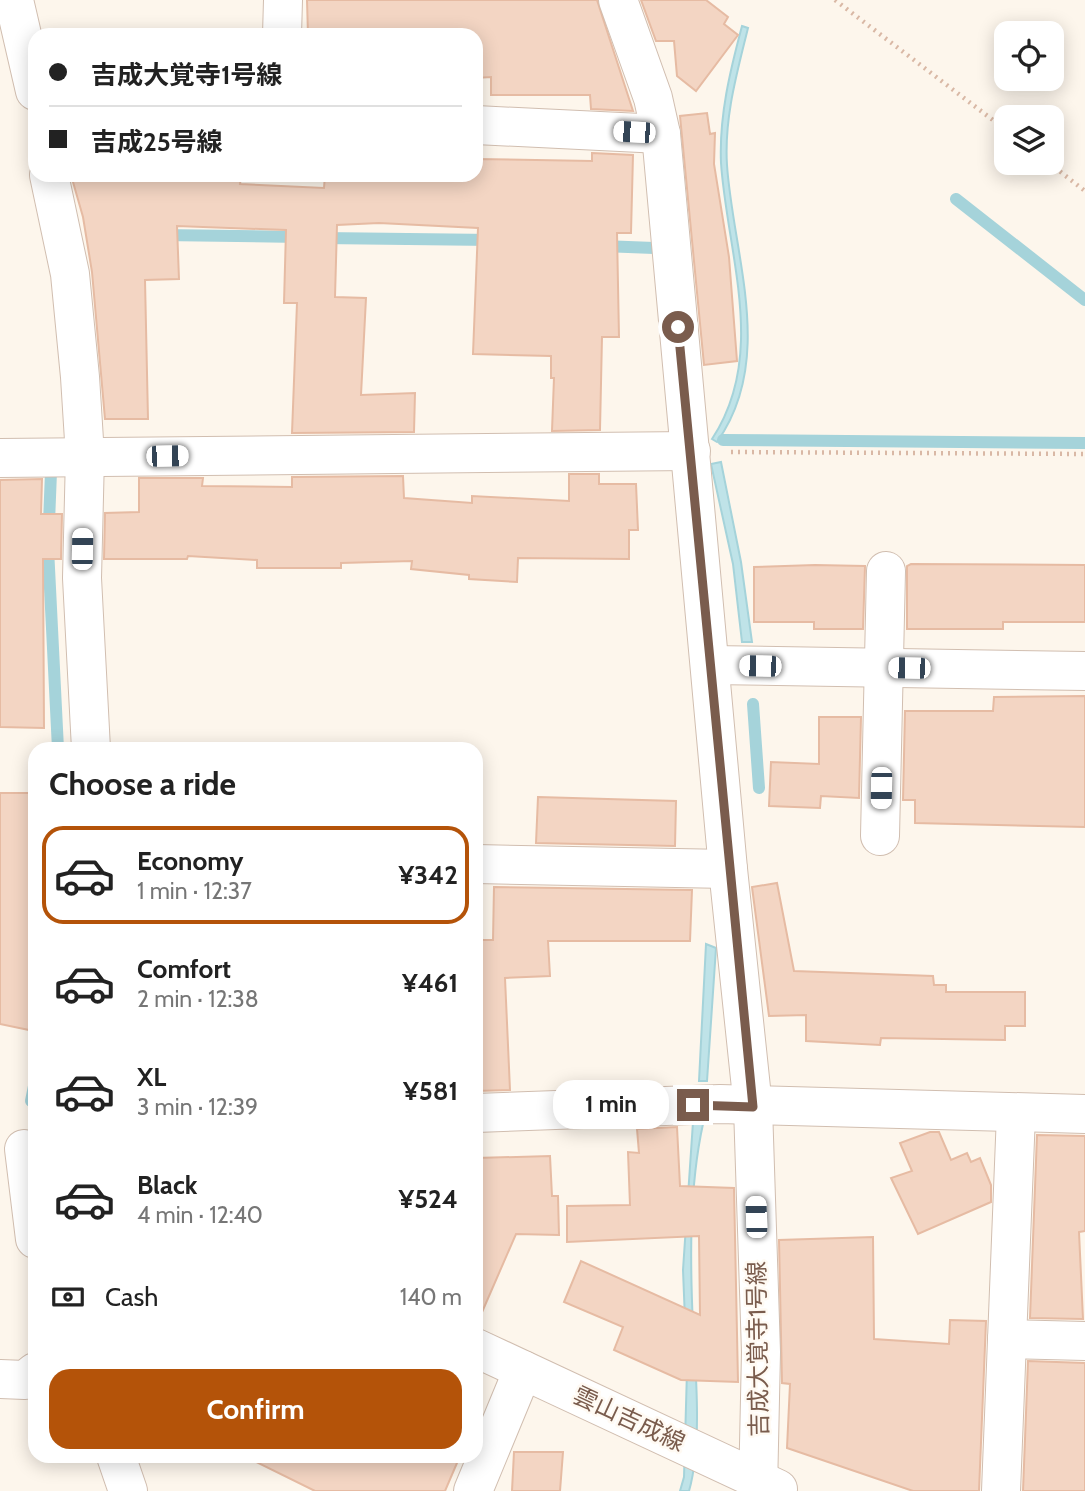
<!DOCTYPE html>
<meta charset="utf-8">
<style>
body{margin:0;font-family:Cabin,"Noto Sans JP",sans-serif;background:#f6f6f6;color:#222;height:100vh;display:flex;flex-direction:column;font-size:26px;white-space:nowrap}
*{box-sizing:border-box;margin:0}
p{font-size:23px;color:#767676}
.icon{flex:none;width:38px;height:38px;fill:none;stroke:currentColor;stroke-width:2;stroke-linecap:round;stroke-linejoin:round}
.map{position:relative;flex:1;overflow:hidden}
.details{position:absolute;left:28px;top:742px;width:455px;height:721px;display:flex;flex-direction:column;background:#fff;border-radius:21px;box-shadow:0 4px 18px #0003}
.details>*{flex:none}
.hud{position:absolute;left:28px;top:28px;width:455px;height:154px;border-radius:21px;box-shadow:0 4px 18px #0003;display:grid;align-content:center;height:154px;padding:0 21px;background:#fff}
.buttons{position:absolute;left:994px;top:21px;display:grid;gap:14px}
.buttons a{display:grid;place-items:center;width:70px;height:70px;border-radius:14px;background:#fff;box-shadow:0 4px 18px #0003;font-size:35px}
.end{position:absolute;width:32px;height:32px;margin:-16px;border:9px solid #7a5c4d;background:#fff;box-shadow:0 0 0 4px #fff}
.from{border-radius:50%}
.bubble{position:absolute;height:49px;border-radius:21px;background:#fff;box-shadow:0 4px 18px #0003;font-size:23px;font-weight:700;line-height:49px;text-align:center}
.car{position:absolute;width:21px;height:42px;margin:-21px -10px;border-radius:9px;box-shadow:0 0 5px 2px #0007;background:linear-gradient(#fff 24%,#345 0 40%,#fff 0 76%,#345 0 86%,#fff 0)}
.hud b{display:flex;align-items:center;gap:24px;height:66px;font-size:26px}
.hud b+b{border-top:2px solid #e0e0e0}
.hud i{width:18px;height:18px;background:#222}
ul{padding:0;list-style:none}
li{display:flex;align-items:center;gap:21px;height:98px;margin:0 14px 10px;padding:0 7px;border:4px solid transparent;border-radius:21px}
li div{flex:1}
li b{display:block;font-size:26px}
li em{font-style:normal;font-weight:700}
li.current{border-color:#b45309}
li>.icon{width:63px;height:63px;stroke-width:1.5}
h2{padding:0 21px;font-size:32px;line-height:84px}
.pay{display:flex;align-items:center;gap:18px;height:77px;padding:0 21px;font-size:26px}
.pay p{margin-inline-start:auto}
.cta{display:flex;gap:14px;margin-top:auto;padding:14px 21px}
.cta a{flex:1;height:80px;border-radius:21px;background:#b45309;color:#fff;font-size:28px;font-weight:700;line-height:80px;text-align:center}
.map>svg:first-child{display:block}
.water{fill:#bfe3e8;stroke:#a5d3da;stroke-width:2}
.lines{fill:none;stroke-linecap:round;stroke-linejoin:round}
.stream{stroke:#a5d3da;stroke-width:12}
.building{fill:#f3d5c3;stroke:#e6bba3;stroke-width:2}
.minor-casing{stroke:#d1beb0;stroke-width:40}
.path{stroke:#d9b8a5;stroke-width:4.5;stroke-dasharray:2 5;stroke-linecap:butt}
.minor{stroke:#fff;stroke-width:38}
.route{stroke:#7a5c4d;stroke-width:9}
.labels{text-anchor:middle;stroke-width:5;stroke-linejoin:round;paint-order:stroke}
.street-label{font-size:24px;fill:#7a5c4d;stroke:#fffaf3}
</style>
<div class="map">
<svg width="1085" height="1491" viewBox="0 0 1085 1491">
<rect width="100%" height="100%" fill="#fdf6ec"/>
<g class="water">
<path d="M742,26l6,2c-11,45 -24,90 -21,137 6,90 49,194 -10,277l-5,-3c56,-85 15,-185 9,-276 -2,-47 9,-92 21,-137z"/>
<polygon points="721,462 741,562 752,642 742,642 733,564 711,464"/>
<polygon points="706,944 716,948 707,1081 699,1081"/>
<path d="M693,1122l10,2c-14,64 -13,137 -10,202 3,48 9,120 -4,165h-9l4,-14 3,-107 -4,-100z"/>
</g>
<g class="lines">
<g class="stream">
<polyline points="956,199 1085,300"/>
<polyline points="161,235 301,237"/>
<polyline points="322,238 493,240"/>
<polyline points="602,246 654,248"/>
<polyline points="723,440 1085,443"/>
<polyline points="51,472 48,548 58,749"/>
<polyline points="753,704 759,788"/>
<polyline points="31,1101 35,1081"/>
</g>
</g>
<g class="building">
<polygon points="307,0 597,0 633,111 591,109 590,95 491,95 491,77 476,78 476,35 308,35"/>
<polygon points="641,0 706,0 728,17 724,24 738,35 696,91 677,76 674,41 656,41"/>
<polygon points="707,113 710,134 715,133 714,164 729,257 737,361 704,365 680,116"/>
<polygon points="592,153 633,155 631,233 617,233 619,337 602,337 600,430 552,431 554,378 551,378 551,356 473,354 478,228 379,223 337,225 335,297 366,298 361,395 415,393 414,432 292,433 297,303 284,303 286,230 177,226 179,279 145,280 148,419 105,419 92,272 83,217 71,175 241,177 240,184 324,188 325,175 476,175 476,159 592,161"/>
<polygon points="569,474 599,474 599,484 636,484 638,530 629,530 629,559 518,558 517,582 469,579 469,575 411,569 412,561 341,563 341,568 257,568 257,560 188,556 187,559 104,559 105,513 139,512 139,478 203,478 202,486 292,487 292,477 403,476 404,498 472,503 472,496 569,501"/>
<polygon points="42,479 41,514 62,514 61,559 43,559 44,728 0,727 0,480"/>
<polygon points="911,564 1085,565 1085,622 1003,622 1003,629 907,629 907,566"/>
<polygon points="815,565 865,566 863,629 814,629 814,622 754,622 754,567"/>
<polygon points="1085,696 1085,827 915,823 915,800 903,800 905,711 993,711 994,697"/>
<polygon points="819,717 861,717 859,798 821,796 820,808 769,806 771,762 819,764"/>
<polygon points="0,793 35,793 35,999 29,1030 0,1024"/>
<polygon points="538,797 676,801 675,846 536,843"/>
<polygon points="777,883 794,971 933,976 934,985 946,985 946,992 1025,992 1025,1026 1005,1026 1005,1040 881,1038 880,1045 806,1041 806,1015 769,1016 752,887"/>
<polygon points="494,887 692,890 690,941 548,941 550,976 505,978 510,1090 476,1091 476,940 493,940"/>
<polygon points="677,1127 680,1186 734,1188 738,1382 681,1380 614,1350 623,1327 564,1302 581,1261 700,1315 699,1236 567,1242 567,1206 630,1205 628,1152 639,1153 637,1129"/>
<polygon points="930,1132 939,1132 951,1160 967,1153 971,1162 980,1158 991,1185 991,1202 918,1234 891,1178 912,1171 900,1143"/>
<polygon points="1037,1135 1085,1136 1085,1231 1079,1232 1083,1319 1030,1318"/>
<polygon points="550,1156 552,1196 558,1196 559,1235 516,1234 476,1326 476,1158"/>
<polygon points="873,1237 874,1339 949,1344 950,1320 986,1321 979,1491 913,1491 787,1448 790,1384 782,1383 779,1240"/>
<polygon points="1028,1361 1085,1363 1085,1491 1023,1491"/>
<polygon points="514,1452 563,1452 560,1491 512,1491"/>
<polygon points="244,1456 460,1456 445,1491 315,1491"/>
</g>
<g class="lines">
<defs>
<g id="minor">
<polyline points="14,0 35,91"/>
<polyline points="618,0 653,98 661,134 728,869 753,1107 761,1352 758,1491"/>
<polyline points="282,35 283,0"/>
<polyline points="476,125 661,134"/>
<polyline points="49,175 70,274 80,377 85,456 82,578 91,749"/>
<polyline points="0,458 691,451"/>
<polyline points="710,665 1085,671"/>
<polyline points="880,836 886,571"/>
<polyline points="476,864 728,869"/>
<polyline points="476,1113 720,1104 1085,1114"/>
<polyline points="24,1149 35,1239"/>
<polyline points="1007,1339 1085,1341"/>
<polyline points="476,1348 778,1489"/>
<polyline points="0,1379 25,1380 35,1372"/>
<polyline points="116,1456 128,1491"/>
<polyline points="473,1491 523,1370"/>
<polyline points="1001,1491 1016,1114"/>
</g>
</defs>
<use href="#minor" class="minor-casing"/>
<g class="path">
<polyline points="835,0 1006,130"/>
<polyline points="1049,163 1085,191"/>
<polyline points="731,452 1085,454"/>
</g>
<use href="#minor" class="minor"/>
</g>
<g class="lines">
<polyline class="route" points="678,327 753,1107 693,1105"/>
</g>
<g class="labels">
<g class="street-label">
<text transform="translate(758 1349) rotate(-91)" y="8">吉成大覚寺1号線</text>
<text transform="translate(629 1419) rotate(25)" y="8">雲山吉成線</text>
</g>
</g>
</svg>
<div class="buttons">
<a><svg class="icon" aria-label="locate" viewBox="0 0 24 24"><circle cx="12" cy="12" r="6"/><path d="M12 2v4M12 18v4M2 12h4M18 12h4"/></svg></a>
<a><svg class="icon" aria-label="layers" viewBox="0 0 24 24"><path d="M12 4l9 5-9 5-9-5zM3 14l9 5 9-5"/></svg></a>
</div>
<i class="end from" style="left:678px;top:327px"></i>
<i class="end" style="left:693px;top:1105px"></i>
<div class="bubble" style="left:553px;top:1080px;width:116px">1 min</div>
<i class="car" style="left:634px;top:132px;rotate:273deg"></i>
<i class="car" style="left:167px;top:456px;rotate:89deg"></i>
<i class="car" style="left:82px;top:549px;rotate:1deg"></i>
<i class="car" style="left:760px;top:666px;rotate:271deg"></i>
<i class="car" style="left:909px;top:668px;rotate:271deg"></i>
<i class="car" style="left:881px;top:788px;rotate:181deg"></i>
<i class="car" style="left:756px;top:1217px;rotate:358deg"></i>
<div class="hud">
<b><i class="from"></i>吉成大覚寺1号線</b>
<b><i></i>吉成25号線</b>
</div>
<section class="details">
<h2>Choose a ride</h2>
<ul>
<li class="current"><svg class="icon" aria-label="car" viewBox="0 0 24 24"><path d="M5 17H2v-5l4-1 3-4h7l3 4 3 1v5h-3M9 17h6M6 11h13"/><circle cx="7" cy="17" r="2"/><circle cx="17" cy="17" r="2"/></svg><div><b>Economy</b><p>1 min · 12:37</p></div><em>¥342</em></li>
<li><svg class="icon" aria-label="car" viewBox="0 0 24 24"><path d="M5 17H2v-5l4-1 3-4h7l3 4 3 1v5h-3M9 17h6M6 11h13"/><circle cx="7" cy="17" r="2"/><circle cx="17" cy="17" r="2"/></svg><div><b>Comfort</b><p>2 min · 12:38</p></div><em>¥461</em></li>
<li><svg class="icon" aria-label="car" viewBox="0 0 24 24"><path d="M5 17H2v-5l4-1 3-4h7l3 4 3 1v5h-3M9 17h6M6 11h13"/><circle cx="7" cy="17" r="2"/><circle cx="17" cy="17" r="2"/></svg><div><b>XL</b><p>3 min · 12:39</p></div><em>¥581</em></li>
<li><svg class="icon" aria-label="car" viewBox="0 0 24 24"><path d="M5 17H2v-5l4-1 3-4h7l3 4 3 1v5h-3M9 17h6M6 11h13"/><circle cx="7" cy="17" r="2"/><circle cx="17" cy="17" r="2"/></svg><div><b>Black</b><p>4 min · 12:40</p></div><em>¥524</em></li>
</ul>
<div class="pay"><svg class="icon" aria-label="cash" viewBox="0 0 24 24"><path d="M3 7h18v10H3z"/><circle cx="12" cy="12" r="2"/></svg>Cash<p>140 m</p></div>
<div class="cta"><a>Confirm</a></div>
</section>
</div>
